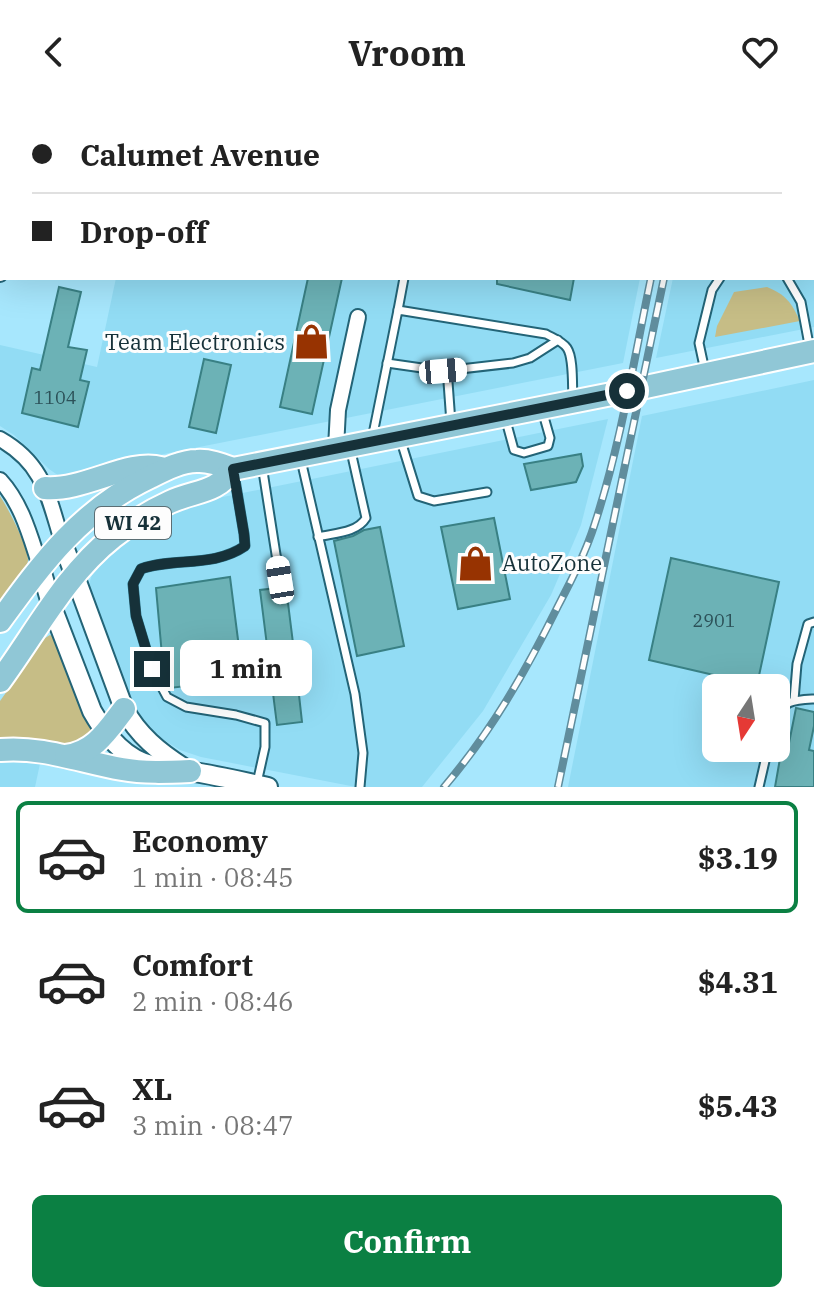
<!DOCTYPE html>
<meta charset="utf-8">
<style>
body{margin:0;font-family:"IBM Plex Serif",serif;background:#f2f2f2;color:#222;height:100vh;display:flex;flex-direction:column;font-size:30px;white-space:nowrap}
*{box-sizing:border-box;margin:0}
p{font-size:26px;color:#767676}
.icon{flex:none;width:44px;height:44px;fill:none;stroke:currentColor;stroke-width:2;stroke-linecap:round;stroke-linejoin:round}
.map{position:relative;height:683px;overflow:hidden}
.sheet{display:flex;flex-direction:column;background:#fff;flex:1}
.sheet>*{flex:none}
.guide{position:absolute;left:0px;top:0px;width:814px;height:176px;box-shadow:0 8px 32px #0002;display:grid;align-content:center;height:176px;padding:0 32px;background:#fff}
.needle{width:52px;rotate:192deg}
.fabs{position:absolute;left:702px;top:570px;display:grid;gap:16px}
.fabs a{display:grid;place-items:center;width:88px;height:88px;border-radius:12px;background:#fff;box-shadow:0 8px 32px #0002;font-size:40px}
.end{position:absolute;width:36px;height:36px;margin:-18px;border:10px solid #163139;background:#fff;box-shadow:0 0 0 4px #fff}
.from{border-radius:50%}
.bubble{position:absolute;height:56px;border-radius:12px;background:#fff;box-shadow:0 8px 32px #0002;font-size:26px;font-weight:700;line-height:56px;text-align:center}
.car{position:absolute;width:24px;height:48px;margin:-24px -12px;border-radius:10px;box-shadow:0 0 6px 2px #0007;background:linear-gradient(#fff 24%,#345 0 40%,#fff 0 76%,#345 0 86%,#fff 0)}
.guide b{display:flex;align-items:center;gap:28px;height:76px;font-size:30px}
.guide b+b{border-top:2px solid #e0e0e0}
.guide i{width:20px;height:20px;background:#222}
ul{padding:14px 0 0;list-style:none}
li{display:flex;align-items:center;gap:24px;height:112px;margin:0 16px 12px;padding:0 16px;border:4px solid transparent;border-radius:12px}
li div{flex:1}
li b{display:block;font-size:30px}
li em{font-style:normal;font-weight:700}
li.current{border-color:#0b8043}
li>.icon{width:72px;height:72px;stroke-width:1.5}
.button{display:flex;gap:16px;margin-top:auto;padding:16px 32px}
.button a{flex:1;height:92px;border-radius:12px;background:#0b8043;color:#fff;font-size:32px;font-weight:700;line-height:92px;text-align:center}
header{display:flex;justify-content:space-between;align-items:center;height:104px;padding:0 32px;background:#fff;font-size:36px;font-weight:700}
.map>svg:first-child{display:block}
.built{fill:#92dcf4;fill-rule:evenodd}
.green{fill:#c6bd86}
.building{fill:#6cb2b6;stroke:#398084;stroke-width:2}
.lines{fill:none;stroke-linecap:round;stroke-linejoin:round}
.service-casing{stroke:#236477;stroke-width:11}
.minor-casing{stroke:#236477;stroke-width:18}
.tertiary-casing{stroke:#236477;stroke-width:22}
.primary-casing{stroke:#fff;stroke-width:26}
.service{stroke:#fff;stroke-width:7}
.minor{stroke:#fff;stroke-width:14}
.tertiary{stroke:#fff;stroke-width:18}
.primary{stroke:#90c7d6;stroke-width:22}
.rail-casing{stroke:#608d9d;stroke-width:8}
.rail{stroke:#fdfdfd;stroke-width:5;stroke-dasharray:15;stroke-linecap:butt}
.route{stroke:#163139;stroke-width:10}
.labels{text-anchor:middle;stroke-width:6;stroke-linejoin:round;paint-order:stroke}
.number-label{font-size:18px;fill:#2c5158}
.shield{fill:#fdfdfd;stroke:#5b6e74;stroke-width:2}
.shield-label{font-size:20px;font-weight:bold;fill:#163139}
.poi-label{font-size:22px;fill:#163139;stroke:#fdfdfd;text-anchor:end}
</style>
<header><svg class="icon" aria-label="back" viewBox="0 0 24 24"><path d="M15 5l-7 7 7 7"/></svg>Vroom<svg class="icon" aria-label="heart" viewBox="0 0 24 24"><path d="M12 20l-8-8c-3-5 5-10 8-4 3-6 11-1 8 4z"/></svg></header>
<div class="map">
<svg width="814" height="683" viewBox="0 0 814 683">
<rect width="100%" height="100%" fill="#a7e7fd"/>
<g class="built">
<rect x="187" y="0" width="484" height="2"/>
<polygon points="710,0 814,0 814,223 656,254 673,174 812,174 812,2 710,2"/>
<polygon points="116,174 640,174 623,259 164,350 70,375 59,372 49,365 14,331 0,322 0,241 97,263"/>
<path d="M814,276v407h-246l74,-371zM716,584h60v60h-60z"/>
<polygon points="608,315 581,421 551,491 483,607 422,683 356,683 201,653 180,646 159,633 135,607 97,508 90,486 90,477 92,471 100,461 128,436 160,416 177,407 208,396"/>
<polygon points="0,655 41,655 35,683 0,683"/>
</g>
<g class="green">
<path d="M767,183c19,8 24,15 33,34l-85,16 2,-11 17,-34z"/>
<path d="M0,392c8,12 29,52 28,65 -2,12 -21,33 -28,43z"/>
<polygon points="50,531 56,534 98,628 65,643 0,639 0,597 45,534"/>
</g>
<g class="building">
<polygon points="308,174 342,174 312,310 280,303"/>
<polygon points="497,174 574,174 570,196 497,180"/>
<polygon points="59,183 81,188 68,243 87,246 80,276 89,278 78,323 22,309 32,264 40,266"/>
<polygon points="204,255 231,261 216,329 189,323"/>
<polygon points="581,350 583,362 576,378 531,386 524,360"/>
<polygon points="494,414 510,495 458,505 441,423"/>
<polygon points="380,423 404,542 357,552 334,437 353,432 364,426"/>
<polygon points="671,454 779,478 757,581 649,556"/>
<polygon points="230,473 243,575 170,584 164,574 156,484"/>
<polygon points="286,483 294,547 301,546 303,563 296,564 302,618 277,621 260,486"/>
<polygon points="796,604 814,608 814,622 809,646 814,647 814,683 775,683 782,643 788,644"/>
</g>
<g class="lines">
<defs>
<g id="service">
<polyline points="762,2 762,0"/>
<polyline points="787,174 801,198 810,246"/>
<polyline points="398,206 404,174"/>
<polyline points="387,259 443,267 448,278 451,319"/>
<polyline points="443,267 513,259 530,254 558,236"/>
<polyline points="705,267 699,239 712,186 720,174"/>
<polyline points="505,313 514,346 524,349 548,342 550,334 542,306"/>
<polyline points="400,334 418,392 434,397 487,388"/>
<path d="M372,335l26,-129 148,24c7,4 16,7 21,14 7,10 5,39 6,52"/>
<polyline points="301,356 355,590 363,649 360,683"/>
<polyline points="262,361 280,476"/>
<path d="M234,370l10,60 1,12c-32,22 -71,11 -104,23l-8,15 3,32 16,53 15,28 19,10 50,8 29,8v24l-8,36"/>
<path d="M318,433c16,-4 39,-4 48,-19l-16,-71"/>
<polyline points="794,596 797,560 808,520 814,518"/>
<path d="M776,616c6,-20 19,-20 38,-21"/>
<polyline points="759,683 768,644"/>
</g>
<g id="minor">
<polyline points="38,2 38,0"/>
<polyline points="0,170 2,161"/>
<path d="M0,335c44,25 48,57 62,102"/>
<polyline points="336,344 338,306 358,213"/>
<path d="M0,376c22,24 30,56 40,86"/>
</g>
<g id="tertiary">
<path d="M62,437l62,168c14,26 35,43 60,59"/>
<path d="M40,462l12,41 40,104c13,23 33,48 59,54 14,4 29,4 43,7 25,4 50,10 74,15"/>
</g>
<g id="primary">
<path d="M45,384c40,3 83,-29 116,-20"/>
<path d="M0,517c43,-59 82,-112 150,-144 14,-7 31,-16 47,-16 12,-1 25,4 36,8l394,-78 187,-40"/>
<path d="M0,577c36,-49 65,-106 113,-144 18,-14 37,-26 57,-35 26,-12 46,-8 63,-33"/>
<path d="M0,646c42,-4 81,12 122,19 22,4 45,3 68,2"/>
<path d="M66,652c29,-4 41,-25 58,-47"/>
</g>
</defs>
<use href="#service" class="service-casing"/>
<use href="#minor" class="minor-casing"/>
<use href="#tertiary" class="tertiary-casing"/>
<use href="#primary" class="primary-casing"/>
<use href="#service" class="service"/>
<use href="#minor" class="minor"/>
<use href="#tertiary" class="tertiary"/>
<use href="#primary" class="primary"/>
<defs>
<g id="rail">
<polyline points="699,2 700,0"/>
<path d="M444,683c47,-55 82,-116 114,-181 14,-27 28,-54 37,-83 26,-80 39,-164 56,-245"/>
<polyline points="558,683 664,174"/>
</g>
</defs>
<use href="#rail" class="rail-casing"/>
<use href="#rail" class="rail"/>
</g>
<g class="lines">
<path class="route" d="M152,565l-16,-53 -3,-32 8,-15c33,-12 72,-1 104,-23l-1,-12 -11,-65 394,-78"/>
</g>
<defs>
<symbol id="shop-bare" viewBox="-9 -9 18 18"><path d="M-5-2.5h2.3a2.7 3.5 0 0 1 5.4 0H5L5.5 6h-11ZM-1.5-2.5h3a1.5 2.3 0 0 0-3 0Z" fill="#973301" stroke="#fdfdfd" stroke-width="2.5" paint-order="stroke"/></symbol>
</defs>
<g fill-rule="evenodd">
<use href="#shop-bare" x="286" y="212" width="51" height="51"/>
<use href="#shop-bare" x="450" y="434" width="51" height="51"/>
</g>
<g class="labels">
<g class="number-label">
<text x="55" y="300">1104</text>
<text x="714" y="523">2901</text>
</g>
<rect class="shield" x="95" y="403" width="76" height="32" rx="6"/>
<g class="shield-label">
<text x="133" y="426">WI 42</text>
</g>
<g class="poi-label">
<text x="285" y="246">Team Electronics</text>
<text x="502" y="467" text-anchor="start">AutoZone</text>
</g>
</g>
</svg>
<div class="fabs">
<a><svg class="needle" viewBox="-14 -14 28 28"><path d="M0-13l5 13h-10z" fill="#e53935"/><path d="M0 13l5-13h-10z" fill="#767676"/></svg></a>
</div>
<i class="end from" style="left:627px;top:287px"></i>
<i class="end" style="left:152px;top:565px"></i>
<div class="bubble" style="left:180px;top:536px;width:132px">1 min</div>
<i class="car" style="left:443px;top:267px;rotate:85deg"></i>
<i class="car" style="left:280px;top:476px;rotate:351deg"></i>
<div class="guide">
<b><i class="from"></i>Calumet Avenue</b>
<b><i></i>Drop-off</b>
</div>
</div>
<section class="sheet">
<ul>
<li class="current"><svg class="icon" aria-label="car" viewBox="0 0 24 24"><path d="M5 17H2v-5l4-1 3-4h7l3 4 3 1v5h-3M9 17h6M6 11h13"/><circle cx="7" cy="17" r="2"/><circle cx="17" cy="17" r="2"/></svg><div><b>Economy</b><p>1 min · 08:45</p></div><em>$3.19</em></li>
<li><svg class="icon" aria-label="car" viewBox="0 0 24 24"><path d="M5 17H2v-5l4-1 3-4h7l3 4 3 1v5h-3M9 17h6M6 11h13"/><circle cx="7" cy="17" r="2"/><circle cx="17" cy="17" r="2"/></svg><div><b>Comfort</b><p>2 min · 08:46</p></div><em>$4.31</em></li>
<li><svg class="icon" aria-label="car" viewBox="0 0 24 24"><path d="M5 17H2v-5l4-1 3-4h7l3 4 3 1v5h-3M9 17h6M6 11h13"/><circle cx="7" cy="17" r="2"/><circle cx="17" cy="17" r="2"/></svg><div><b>XL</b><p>3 min · 08:47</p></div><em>$5.43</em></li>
</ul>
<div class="button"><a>Confirm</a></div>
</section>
